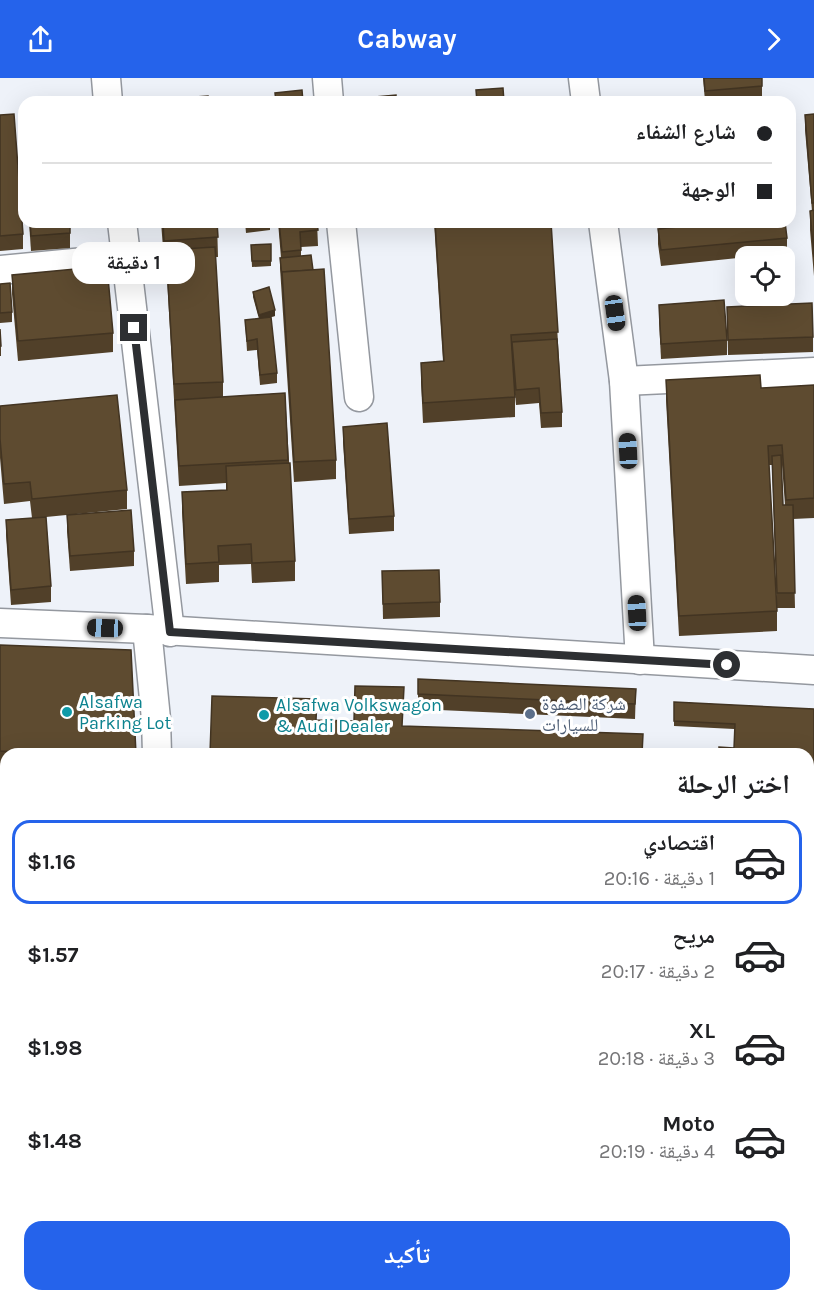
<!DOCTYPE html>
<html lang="ar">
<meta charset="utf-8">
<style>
body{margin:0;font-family:Karla,"Noto Naskh Arabic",sans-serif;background:#f6f6f6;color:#202124;direction:rtl;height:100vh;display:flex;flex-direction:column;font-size:22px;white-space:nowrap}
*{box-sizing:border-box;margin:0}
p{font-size:20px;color:#757577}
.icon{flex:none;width:33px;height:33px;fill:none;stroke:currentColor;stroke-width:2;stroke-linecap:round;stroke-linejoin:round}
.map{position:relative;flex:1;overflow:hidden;direction:ltr}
.sheet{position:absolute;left:0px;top:670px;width:814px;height:554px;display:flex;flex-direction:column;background:#fff;border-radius:18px 18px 0 0;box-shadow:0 6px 24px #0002;direction:rtl}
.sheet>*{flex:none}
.hud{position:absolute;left:18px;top:18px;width:778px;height:132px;border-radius:18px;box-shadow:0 6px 24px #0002;direction:rtl;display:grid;align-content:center;height:132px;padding:0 24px;background:#fff}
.tools{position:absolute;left:735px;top:168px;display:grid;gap:12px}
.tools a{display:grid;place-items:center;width:60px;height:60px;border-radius:12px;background:#fff;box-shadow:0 6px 24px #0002;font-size:30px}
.end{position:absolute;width:27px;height:27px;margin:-14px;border:8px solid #2d2f32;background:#fff;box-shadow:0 0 0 3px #fff}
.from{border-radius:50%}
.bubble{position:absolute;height:42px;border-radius:18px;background:#fff;box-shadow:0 6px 24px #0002;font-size:20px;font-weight:700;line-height:42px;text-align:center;direction:rtl}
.car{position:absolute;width:18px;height:36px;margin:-18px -9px;border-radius:8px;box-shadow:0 0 4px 2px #0007;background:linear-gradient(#222 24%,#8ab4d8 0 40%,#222 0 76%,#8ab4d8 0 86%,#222 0)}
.hud b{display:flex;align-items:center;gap:21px;height:57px;font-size:22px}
.hud b+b{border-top:2px solid #e0e0e0}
.hud i{width:15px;height:15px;background:#202124}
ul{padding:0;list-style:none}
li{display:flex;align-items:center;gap:18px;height:84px;margin:0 12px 9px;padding:0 12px;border:3px solid transparent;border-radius:18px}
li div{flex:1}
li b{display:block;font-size:22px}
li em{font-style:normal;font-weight:700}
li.on{border-color:#2563eb}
li>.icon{width:54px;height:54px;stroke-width:1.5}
h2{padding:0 24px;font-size:27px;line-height:72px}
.cta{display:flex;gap:12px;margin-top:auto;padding:12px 24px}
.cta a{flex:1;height:69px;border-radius:18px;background:#2563eb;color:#fff;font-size:24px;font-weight:700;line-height:69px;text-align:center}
header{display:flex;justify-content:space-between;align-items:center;height:78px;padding:0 24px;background:#2563eb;color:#fff;font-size:27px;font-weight:700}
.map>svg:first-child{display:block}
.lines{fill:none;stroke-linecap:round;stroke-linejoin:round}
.minor-casing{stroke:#94989f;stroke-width:31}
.minor{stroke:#fff;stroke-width:28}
.wall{fill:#514029;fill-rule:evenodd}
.shaded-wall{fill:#423422}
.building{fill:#5e4b30;stroke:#423422;stroke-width:1.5}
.route{stroke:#2d2f32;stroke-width:8}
.culture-dot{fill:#0f9aa8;stroke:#fff;stroke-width:2}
.service-dot{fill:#5c6f8a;stroke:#fff;stroke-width:2}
.labels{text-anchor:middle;stroke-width:6;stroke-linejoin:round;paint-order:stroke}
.culture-label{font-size:18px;fill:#0d838f;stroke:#fff;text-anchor:start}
.service-label{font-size:18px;fill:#4e5e75;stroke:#fff;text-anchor:start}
</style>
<header><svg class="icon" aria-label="forward" viewBox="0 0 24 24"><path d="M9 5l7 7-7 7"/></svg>Cabway<svg class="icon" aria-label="share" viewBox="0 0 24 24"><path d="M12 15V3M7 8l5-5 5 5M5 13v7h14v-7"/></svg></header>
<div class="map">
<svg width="814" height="1223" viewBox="0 0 814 1223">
<rect width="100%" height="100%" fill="#eef2f9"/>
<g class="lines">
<defs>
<g id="minor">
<polyline points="106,0 108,24"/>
<polyline points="327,0 329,24"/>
<polyline points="583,0 586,24"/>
<polyline points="122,144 170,554"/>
<polyline points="341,144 359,319"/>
<polyline points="603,144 624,303 640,582"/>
<polyline points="0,192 126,180"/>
<polyline points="624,303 814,294"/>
<polyline points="0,545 147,551 814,592"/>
<polyline points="147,551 156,641 157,676"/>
<polyline points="0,850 6,849"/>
<polyline points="808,858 814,858"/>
<polyline points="0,1101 6,1101"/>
<polyline points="808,1122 814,1121"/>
<polyline points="38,1218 38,1223"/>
<polyline points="301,1218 301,1223"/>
<polyline points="566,1218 566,1223"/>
<polyline points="689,1218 689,1223"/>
<polyline points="247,1223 249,1218"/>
</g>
</defs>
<use href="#minor" class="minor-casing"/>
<use href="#minor" class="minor"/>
</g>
<g class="wall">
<polygon points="703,0 762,0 762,18 705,23"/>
<polygon points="814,36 814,198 810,152 810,133 812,133 805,52 805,37"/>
<polygon points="0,37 23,156 23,171 0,173"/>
<polygon points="21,38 24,38 24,75 23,75"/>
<polygon points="29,144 70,144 70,170 31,173"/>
<polygon points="161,144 217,144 218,179 215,179 223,304 223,319 285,315 295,483 295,503 252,505 251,486 219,487 219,504 186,506 182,434 182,414 226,412 226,405 179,408 166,183 164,183"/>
<polygon points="245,144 270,144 270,152 246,155"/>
<polygon points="278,144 317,144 318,168 301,169 301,178 313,192 336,382 336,401 294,404 280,190 280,180 281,180"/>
<polygon points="434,144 551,144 562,334 562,349 541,350 539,325 516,327 512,284 515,319 515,339 423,345 421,304 421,285 443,283"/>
<polygon points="658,151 787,160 787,175 661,188 658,166"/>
<polygon points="271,166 271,188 252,189 251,167"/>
<polygon points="12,197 113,255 113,274 18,283 12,216"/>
<polygon points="0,206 12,234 12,244 0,245"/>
<polygon points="253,214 275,238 266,240 277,295 277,305 260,307 257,272 247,273 245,242 259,241 253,219"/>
<polygon points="659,227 727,262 727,277 661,281 659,242"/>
<polygon points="727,229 813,259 813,274 728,277"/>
<polygon points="0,251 1,268 1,278 0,278"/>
<path d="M666,302l95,8 53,-3v133l-21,1 2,89h-18v23l-98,5 -13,-236zM769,387h3l5,143zM781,387h1l3,40h-2z"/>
<polygon points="0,328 127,412 127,431 46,439 51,508 51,524 11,527 6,457 6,442 32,440 30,423 4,426 0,380"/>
<polygon points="343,349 394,438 394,453 349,456 343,364"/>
<polygon points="67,437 134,473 134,488 70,493 67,453"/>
<polygon points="382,493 440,524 440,539 383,541"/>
<polygon points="0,567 136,676 6,676 6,693 0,693"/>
<polygon points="418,601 636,611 635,641 418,631"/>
<polygon points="674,624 814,631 814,745 808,744 808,676 734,651 674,648"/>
<rect x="0" y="882" width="6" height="213"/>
<rect x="808" y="922" width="6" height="177"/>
<rect x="0" y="1183" width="5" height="37"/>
</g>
<polygon class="shaded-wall" points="275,232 275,238 259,242 259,237"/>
<g class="building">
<polygon points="704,0 762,0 762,8 705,13"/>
<polygon points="503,10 504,24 477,24 476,12"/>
<polygon points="302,12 303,24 276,24 275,15"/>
<polygon points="396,17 396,24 353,24 353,21"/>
<polygon points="208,18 208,24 154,24 154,22"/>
<polygon points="14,36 23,156 0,158 0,37"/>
<polygon points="814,36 814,125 812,125 805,37"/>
<polygon points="21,38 24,38 24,65 23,65"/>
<polygon points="814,132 814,179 810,133"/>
<polygon points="30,144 70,144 70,155 31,158"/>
<polygon points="163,144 217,144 218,159 164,163"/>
<polygon points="279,144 317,144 318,152 300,154 301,172 282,174"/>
<polygon points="435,144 551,144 558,254 511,257 515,319 423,325 421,285 444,283"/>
<polygon points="727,144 785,144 787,160 661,172 658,151"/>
<polygon points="271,166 271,183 252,183 251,167"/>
<polygon points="215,169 223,304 174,306 166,172"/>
<polygon points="311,177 313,192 282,194 282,198 280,180"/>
<polygon points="107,188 113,255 18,263 12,197"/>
<polygon points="324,191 336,382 294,384 282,194"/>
<polygon points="10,205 12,234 0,235 0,206"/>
<polygon points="269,209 275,232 259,237 253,214"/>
<polygon points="724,222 727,262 661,266 659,227"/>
<polygon points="812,225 813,259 728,262 727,229"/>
<polygon points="271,239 277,295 260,297 257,261 247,263 245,242"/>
<polygon points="0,251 1,268 0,268"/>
<polygon points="557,261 562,334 541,335 539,310 516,312 512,264"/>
<polygon points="760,297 761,310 814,307 814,420 786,422 782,367 768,368 777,533 679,538 666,302"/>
<polygon points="285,315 288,382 179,388 175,322"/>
<polygon points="117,317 127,412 32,421 30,404 4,406 0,361 0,328"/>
<polygon points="387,345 394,438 349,441 343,349"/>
<polygon points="781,377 783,427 793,427 795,515 777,515 772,378"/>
<polygon points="290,385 295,483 252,485 251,466 218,468 219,484 186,486 182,414 227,412 226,388"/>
<polygon points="131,432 134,473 70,478 67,437"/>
<polygon points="46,439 51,508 11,512 6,442"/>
<polygon points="439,492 440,524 383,526 382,493"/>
<polygon points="0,567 131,572 136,676 67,676 0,673"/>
<polygon points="418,601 636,611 635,626 418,616"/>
<polygon points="355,608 404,609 402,648 643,656 642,676 210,676 212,618 317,621 316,642 354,643"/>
<polygon points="674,624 814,631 814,740 808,739 808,676 719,676 719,669 734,670 735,646 674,643"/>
<polygon points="0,882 6,882 6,983 0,982"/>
<rect x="808" y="922" width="6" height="157"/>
<rect x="0" y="988" width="6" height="87"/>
<rect x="0" y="1183" width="5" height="22"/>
<rect x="76" y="1218" width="79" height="5"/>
<polygon points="174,1218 200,1218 201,1223 174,1223"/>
</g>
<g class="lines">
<polyline class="route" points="134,250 170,554 727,587"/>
</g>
<g class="culture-dot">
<circle cx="67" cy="634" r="6"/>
<circle cx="264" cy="637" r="6"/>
</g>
<circle class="service-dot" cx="530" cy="636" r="6"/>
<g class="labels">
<g class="culture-label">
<text x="79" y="630">Alsafwa<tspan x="79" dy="21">Parking Lot</tspan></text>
<text x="276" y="633">Alsafwa Volkswagon<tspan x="276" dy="21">&amp; Audi Dealer</tspan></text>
</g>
<g class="service-label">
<text x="542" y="632">شركة الصفوة<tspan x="542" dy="21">للسيارات</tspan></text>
</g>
</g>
</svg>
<div class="tools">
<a><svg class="icon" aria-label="locate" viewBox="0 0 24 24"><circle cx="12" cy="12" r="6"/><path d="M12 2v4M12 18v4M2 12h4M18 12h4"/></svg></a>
</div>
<i class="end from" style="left:727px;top:587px"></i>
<i class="end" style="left:134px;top:250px"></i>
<div class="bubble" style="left:72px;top:164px;width:123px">1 دقيقة</div>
<i class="car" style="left:615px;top:235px;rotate:172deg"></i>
<i class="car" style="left:628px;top:373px;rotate:357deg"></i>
<i class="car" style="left:637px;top:535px;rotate:357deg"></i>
<i class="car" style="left:105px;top:550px;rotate:272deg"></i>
<div class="hud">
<b><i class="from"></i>شارع الشفاء</b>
<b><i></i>الوجهة</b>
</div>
<section class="sheet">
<h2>اختر الرحلة</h2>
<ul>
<li class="on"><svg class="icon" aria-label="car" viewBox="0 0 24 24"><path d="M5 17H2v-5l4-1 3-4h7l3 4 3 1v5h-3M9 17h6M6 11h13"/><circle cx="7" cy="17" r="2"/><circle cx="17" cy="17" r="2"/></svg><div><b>اقتصادي</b><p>1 دقيقة · 20:16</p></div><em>$1.16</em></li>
<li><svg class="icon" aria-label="car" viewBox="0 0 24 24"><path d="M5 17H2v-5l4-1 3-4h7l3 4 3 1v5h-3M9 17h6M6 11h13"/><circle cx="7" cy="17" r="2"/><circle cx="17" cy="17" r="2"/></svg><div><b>مريح</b><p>2 دقيقة · 20:17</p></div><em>$1.57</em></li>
<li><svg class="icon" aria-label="car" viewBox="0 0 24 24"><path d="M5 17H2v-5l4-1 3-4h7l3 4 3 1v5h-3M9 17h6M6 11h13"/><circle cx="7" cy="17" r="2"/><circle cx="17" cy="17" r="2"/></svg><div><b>XL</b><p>3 دقيقة · 20:18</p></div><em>$1.98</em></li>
<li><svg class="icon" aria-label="car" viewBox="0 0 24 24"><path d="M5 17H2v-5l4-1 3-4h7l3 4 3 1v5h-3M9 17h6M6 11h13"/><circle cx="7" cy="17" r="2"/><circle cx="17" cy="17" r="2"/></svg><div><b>Moto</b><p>4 دقيقة · 20:19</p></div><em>$1.48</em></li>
</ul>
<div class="cta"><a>تأكيد</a></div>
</section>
</div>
